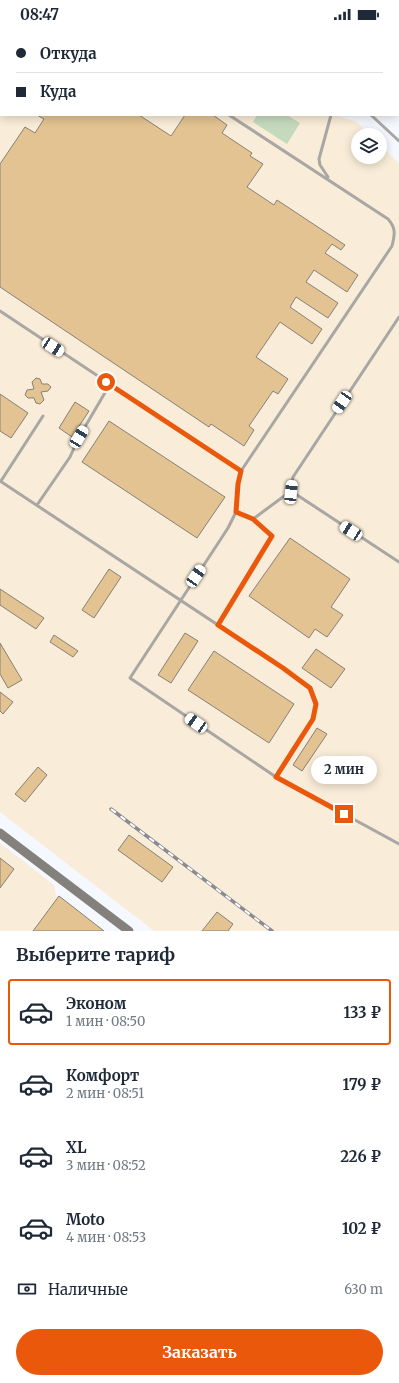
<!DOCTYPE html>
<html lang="ru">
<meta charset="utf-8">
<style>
body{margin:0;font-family:Merriweather,serif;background:#f2f2f3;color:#1f2937;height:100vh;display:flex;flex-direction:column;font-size:15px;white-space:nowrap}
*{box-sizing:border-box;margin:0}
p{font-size:13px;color:#747a83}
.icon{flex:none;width:22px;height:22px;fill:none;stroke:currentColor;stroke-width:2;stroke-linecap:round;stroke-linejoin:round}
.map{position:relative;height:903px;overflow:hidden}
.drawer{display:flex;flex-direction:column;background:#fff;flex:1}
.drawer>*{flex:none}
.banner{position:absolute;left:0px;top:0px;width:399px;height:88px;box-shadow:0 2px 10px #0003;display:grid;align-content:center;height:88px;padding:0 16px;background:#fff}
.fabs{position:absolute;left:351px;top:100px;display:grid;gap:8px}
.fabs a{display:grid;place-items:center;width:36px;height:36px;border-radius:50%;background:#fff;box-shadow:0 2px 10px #0003;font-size:20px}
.end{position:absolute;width:18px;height:18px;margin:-9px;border:5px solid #ea580c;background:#fff;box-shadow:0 0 0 2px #fff}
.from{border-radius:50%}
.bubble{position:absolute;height:28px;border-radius:14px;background:#fff;box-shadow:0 2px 10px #0003;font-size:13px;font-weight:700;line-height:28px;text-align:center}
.car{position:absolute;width:12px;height:24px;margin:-12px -6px;border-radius:5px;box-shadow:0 0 3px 1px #0007;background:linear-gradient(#fff 24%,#345 0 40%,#fff 0 76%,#345 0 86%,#fff 0)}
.banner b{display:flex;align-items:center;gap:14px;height:38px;font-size:15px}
.banner b+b{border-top:1px solid #e0e1e3}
.banner i{width:10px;height:10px;background:#1f2937}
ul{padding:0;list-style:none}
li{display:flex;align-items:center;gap:12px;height:66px;margin:0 8px 6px;padding:0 8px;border:2px solid transparent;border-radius:4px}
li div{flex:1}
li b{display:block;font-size:15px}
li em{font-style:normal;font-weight:700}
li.selected{border-color:#ea580c}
li>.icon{width:36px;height:36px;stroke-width:1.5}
h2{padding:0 16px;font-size:18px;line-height:48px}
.pay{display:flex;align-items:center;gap:10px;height:44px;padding:0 16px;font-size:15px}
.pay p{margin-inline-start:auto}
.button{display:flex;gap:8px;margin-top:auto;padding:8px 16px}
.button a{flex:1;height:46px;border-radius:24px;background:#ea580c;color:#fff;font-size:16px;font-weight:700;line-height:46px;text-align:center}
.status{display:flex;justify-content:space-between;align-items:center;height:28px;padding:0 20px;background:#fff;direction:ltr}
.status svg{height:11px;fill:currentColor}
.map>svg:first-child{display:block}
.industrial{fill:#f9ecd8}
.green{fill:#c5dabd}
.building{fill:#e2c391;stroke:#868179}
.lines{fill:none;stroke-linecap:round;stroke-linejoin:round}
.lane{stroke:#a9a7a3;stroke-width:3}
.secondary{stroke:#84807b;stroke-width:9}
.rail-casing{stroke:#898b90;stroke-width:3.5}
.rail{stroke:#fff;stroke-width:2;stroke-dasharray:6;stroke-linecap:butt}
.route{stroke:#ea580c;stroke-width:5}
</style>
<div class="status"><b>08:47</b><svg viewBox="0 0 49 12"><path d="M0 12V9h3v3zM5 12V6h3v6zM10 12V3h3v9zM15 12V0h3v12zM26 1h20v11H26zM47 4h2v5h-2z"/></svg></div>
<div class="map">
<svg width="399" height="903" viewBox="0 0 399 903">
<rect width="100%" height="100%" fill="#f6f8ff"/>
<g class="industrial">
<polygon points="0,0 328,0 1,1 1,87 335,87 357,94 370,107 358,107 358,129 380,129 380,117 399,135 399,903 154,903 0,784"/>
<polygon points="0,815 54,857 56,867 104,903 0,903"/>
</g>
<polygon class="green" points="257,87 287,87 300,95 287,116 253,94"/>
<g class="building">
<polygon points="37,87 139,87 171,108 185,87 213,87 227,97 222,105 252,125 250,128 263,136 247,159 274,177 277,172 345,217 341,222 332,216 325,225 358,247 347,264 314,242 306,254 338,275 328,290 296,269 290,279 322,301 312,316 280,294 256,329 288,351 278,366 273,363 249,398 254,402 244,418 211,396 209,399 0,259 0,136 25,99 35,105 44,91"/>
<polygon points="36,350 40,351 42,356 48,356 51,359 48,363 41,364 44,372 40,376 36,375 34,370 28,370 25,367 27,362 34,361 32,354"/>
<polygon points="0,366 28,385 11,410 0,403"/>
<polygon points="75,374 89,383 72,409 59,400"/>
<polygon points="109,393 225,469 197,510 82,434"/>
<polygon points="290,510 350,551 331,579 343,587 327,609 315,601 309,610 249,568"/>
<polygon points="109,541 121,549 94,590 82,582"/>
<polygon points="0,561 44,590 36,601 0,577"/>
<polygon points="185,605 198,613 171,655 158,647"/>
<polygon points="54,607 78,623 73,629 50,614"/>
<polygon points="0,615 22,652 8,660 0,646"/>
<polygon points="316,621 345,641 331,660 302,640"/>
<polygon points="214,623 294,676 269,715 188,662"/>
<polygon points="0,664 13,674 3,686 0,683"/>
<polygon points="317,700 327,706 302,743 293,737"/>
<polygon points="38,739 47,747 25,774 15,766"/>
<polygon points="129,807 173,839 162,854 118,822"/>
<polygon points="0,830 14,841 0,860"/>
<polygon points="59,868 104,903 33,903"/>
<polygon points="217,884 233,896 228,903 202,903"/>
</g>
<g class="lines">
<g class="lane">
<polyline points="97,0 98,1"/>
<polyline points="55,1 56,0"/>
<polyline points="354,1 354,0"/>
<polyline points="0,86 1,85"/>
<path d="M229,87l159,104c8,9 7,15 4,27l-151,225 -3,13 -2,28 -8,16 -98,150 146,99 123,67"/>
<polyline points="371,87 399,113"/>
<polyline points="328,149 320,137 319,131 331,87"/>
<polyline points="0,283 241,443"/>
<polyline points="0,453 283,640 310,660 316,676 313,691 276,749"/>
<polyline points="1,453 43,388"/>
<polyline points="291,463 399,534"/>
<polyline points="37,477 70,429 79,409 106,363 106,354"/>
<polyline points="236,484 253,491 291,463 293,449 399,289"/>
<polyline points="218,597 272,508 253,491"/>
</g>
<polyline class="secondary" points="0,805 129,903"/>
<defs>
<polyline id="rail" points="111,781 272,903"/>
</defs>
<use href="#rail" class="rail-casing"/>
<use href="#rail" class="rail"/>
</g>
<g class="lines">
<polyline class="route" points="106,354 241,443 238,456 236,484 253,491 272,508 218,597 283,640 310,660 316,676 313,691 276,749 344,786"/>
</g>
</svg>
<div class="fabs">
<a><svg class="icon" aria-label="layers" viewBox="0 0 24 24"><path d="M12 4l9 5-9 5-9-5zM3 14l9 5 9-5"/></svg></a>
</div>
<i class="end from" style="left:106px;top:354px"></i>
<i class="end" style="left:344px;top:786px"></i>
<div class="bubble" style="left:311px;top:728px;width:66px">2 мин</div>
<i class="car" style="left:53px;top:319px;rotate:123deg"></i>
<i class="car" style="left:342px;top:374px;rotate:214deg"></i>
<i class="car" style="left:79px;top:409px;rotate:31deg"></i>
<i class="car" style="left:291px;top:464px;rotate:6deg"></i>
<i class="car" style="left:351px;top:503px;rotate:303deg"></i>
<i class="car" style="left:196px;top:548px;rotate:34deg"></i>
<i class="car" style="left:196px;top:695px;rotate:304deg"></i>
<div class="banner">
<b><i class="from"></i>Откуда</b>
<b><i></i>Куда</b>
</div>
</div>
<section class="drawer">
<h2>Выберите тариф</h2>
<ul>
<li class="selected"><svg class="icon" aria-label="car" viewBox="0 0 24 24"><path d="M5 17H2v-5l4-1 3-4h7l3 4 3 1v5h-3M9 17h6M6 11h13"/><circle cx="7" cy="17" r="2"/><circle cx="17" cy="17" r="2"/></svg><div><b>Эконом</b><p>1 мин · 08:50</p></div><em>133 ₽</em></li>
<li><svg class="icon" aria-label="car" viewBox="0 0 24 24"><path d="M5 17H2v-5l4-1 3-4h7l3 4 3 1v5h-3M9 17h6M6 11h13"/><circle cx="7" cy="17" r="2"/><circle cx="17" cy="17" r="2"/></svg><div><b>Комфорт</b><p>2 мин · 08:51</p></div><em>179 ₽</em></li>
<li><svg class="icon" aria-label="car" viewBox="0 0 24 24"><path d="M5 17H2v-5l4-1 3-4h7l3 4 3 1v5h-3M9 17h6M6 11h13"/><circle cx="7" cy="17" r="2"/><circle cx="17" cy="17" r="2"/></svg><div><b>XL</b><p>3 мин · 08:52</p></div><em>226 ₽</em></li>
<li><svg class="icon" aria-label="car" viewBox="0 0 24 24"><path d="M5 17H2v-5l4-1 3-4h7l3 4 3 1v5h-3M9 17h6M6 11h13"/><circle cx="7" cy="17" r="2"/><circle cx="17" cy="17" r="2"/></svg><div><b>Moto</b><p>4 мин · 08:53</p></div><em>102 ₽</em></li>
</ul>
<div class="pay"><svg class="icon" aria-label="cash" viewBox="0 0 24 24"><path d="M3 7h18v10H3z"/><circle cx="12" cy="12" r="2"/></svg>Наличные<p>630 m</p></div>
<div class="button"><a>Заказать</a></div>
</section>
